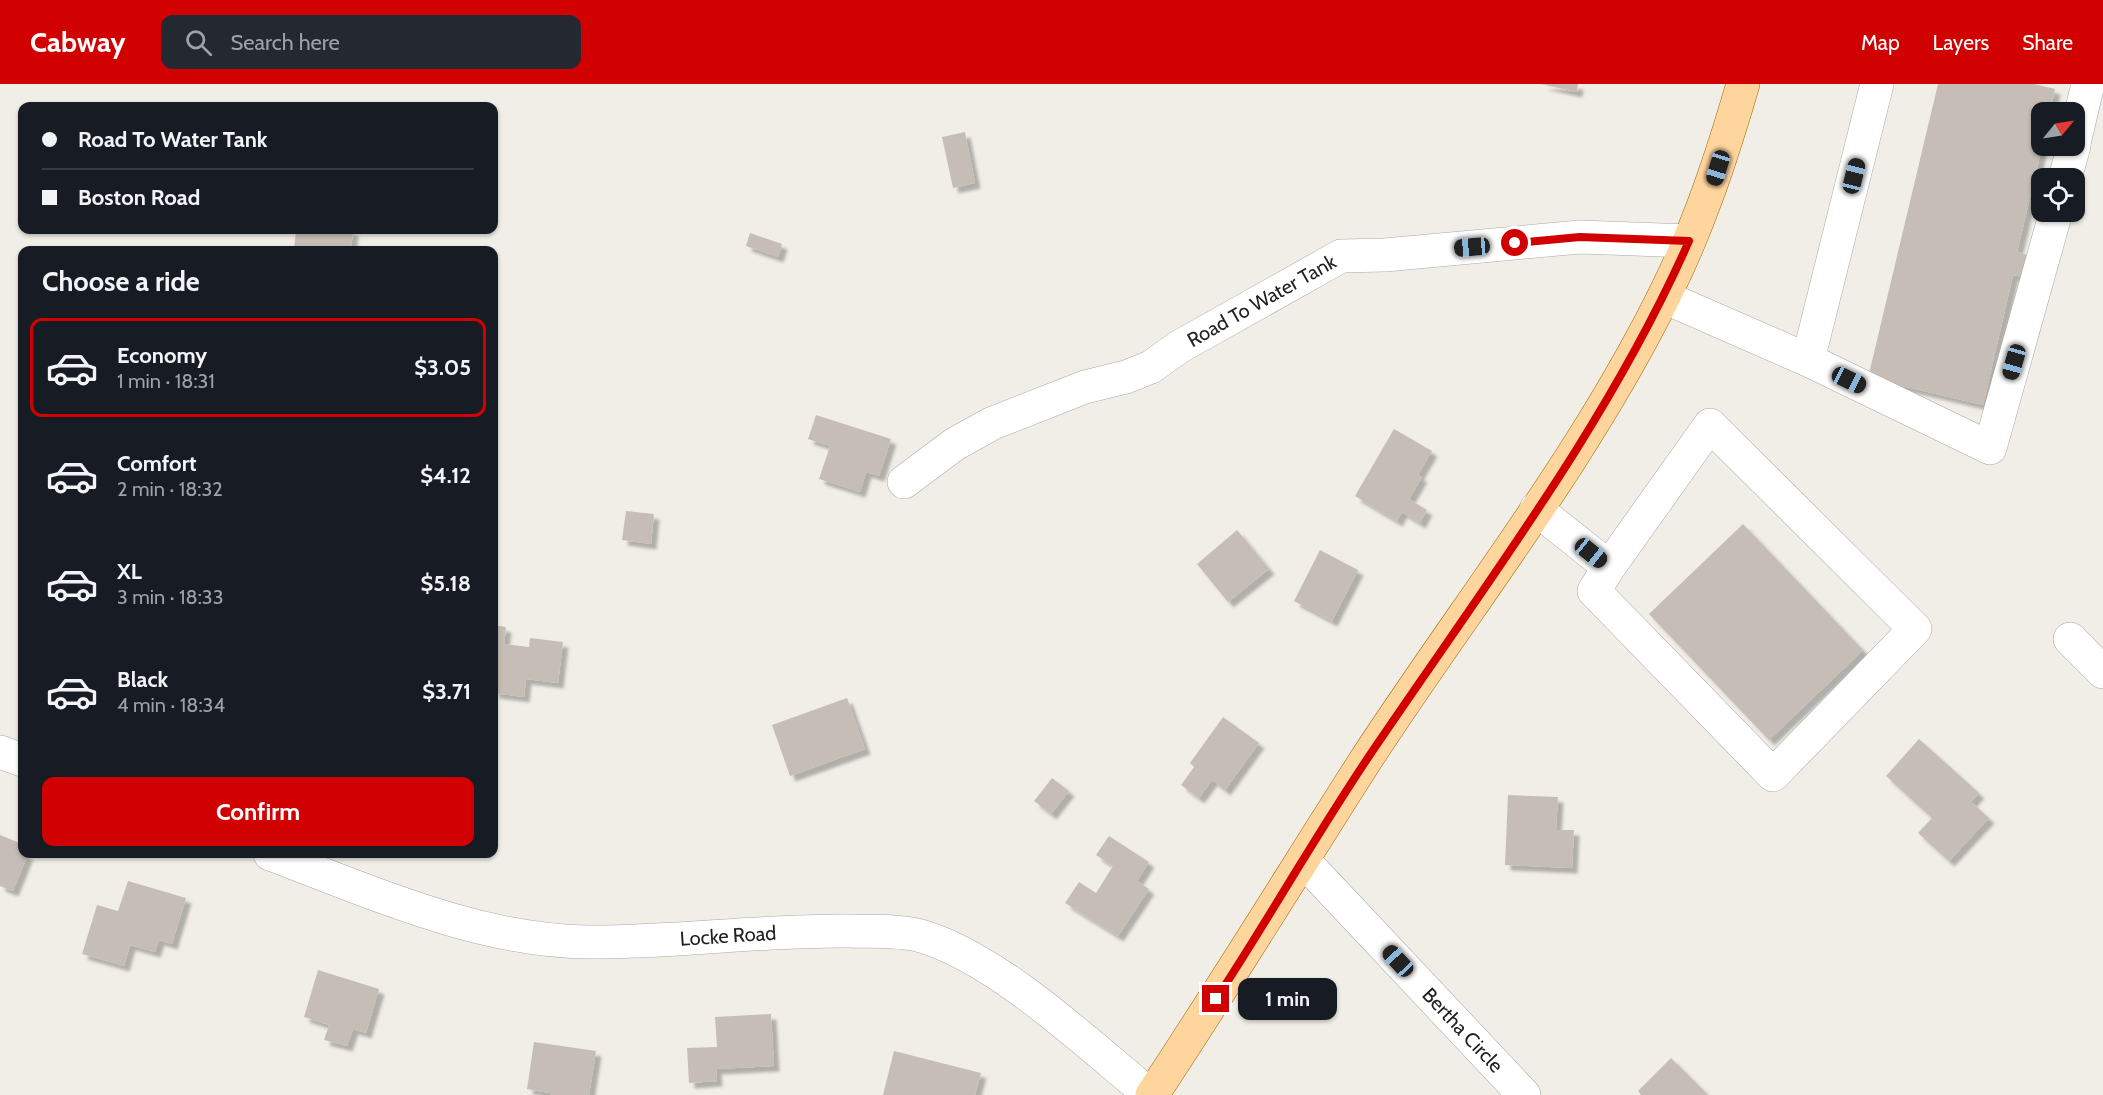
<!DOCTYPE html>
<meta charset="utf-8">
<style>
body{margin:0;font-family:Cabin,sans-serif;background:#242831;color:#f1f3f6;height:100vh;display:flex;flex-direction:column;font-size:22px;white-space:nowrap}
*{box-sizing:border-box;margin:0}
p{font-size:20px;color:#9ea1a6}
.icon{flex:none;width:33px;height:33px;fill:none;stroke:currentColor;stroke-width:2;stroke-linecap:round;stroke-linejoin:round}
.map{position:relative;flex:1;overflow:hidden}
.sheet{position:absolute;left:18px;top:162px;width:480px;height:612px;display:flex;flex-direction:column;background:#171b24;border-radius:12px;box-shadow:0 2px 4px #0004}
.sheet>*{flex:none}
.guide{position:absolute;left:18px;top:18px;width:480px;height:132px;border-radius:12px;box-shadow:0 2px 4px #0004;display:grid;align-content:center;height:132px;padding:0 24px;background:#171b24}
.needle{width:39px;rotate:60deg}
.fabs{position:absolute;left:2031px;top:18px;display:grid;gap:12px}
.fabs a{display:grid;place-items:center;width:54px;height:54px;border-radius:12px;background:#171b24;box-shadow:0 2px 4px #0004;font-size:30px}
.end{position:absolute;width:27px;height:27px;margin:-14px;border:8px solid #d10001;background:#fff;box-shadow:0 0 0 3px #fff}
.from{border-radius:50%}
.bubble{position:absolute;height:42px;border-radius:12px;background:#171b24;box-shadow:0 2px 4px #0004;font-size:20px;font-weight:700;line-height:42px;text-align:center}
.car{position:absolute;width:18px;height:36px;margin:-18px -9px;border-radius:8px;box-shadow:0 0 4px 2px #0007;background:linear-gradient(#222 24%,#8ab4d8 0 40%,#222 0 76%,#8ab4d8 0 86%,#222 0)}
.guide b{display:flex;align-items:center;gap:21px;height:57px;font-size:22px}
.guide b+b{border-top:2px solid #363941}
.guide i{width:15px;height:15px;background:#f1f3f6}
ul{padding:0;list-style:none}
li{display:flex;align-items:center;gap:18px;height:99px;margin:0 12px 9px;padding:0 12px;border:3px solid transparent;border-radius:12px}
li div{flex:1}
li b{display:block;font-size:22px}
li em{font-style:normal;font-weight:700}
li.active{border-color:#d10001}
li>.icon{width:54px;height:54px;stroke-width:1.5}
h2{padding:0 24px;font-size:27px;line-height:72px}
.action{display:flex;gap:12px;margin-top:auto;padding:12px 24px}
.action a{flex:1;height:69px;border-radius:12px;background:#d10001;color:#fff;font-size:24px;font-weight:700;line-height:69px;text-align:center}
header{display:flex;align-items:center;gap:36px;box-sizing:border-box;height:84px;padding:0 30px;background:#d10001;color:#fff}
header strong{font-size:28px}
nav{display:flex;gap:33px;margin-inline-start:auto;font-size:21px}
.search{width:420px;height:54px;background:#242831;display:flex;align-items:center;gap:15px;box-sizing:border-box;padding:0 21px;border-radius:12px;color:#9ea1a6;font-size:22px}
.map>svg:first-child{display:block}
.building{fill:#c6beb6;filter:url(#shadow)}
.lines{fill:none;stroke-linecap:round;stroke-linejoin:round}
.minor-casing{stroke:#a8a8a8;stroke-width:34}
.major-casing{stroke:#9d6900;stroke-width:34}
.minor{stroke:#fff;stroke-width:33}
.major{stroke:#ffd59e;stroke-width:33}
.route{stroke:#d10001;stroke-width:8}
.labels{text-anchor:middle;stroke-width:5;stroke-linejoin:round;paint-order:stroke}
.street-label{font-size:20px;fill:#212121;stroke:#fff}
</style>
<header>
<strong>Cabway</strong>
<div class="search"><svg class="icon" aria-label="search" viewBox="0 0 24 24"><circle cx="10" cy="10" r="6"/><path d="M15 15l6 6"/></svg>Search here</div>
<nav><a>Map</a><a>Layers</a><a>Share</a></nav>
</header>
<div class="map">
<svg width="2103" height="1011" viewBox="0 0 2103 1011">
<defs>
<filter id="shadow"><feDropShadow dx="5.5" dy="5.5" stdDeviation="1.5" flood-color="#0004"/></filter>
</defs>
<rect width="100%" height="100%" fill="#f1eee7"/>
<g class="building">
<polygon points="1541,0 1578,0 1577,8"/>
<polygon points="1938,0 2034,0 2055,5 2050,28 2042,28 2042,63 2017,168 2028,171 2023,193 2013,191 1983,321 1868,294"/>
<polygon points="965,48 975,99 953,104 942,53"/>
<polygon points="296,146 353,146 351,166 294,166"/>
<polygon points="750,149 782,160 778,173 746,162"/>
<polygon points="816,331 891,355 879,392 866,388 860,408 819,395 830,362 808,355"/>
<polygon points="1394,345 1432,367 1418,391 1422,393 1409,415 1427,426 1420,439 1402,428 1397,437 1355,412"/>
<polygon points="626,427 654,430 651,460 622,456"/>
<polygon points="1743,440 1863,566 1769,656 1649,530"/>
<polygon points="1237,446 1269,485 1228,518 1197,480"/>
<polygon points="1320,466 1358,486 1332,537 1294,517"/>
<polygon points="494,541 506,543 504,560 529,563 530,554 563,558 558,599 526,595 524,613 494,609"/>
<polygon points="847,614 865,665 790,692 772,641"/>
<polygon points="1223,633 1259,659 1225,706 1212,696 1199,714 1181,701 1194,683 1190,679"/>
<polygon points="1919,655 1979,709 1971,718 1989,734 1949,777 1918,749 1932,734 1886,692"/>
<polygon points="1052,694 1069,707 1051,730 1034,717"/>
<polygon points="1508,711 1558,713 1556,746 1574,746 1572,784 1505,781"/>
<polygon points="0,751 22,760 22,770 28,770 13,807 0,802"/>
<polygon points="1109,752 1149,778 1137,797 1149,805 1118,852 1065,819 1079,798 1096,809 1113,782 1096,771"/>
<polygon points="128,797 186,814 172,860 159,856 155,868 130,861 124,882 82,870 97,821 118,827"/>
<polygon points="318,886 379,905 366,949 353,945 347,962 324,956 329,941 304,933"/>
<polygon points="771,930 774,982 716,985 717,997 689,999 687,964 717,963 715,933"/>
<polygon points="534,958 596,967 589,1011 550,1011 550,1009 527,1005"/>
<polygon points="894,967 981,989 975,1011 883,1011"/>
<polygon points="1671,974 1708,1011 1641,1011 1638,1007"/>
</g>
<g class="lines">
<defs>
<g id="minor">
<polyline points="2074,59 2088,0"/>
<polyline points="2065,94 2074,62"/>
<polyline points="1664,213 1808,276 1877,0"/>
<polyline points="1808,276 1990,364 2056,128"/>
<path id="s1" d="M904,398l51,-38 38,-21 92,-36 41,-10 25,-10 28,-20 162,-91 44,-1 195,-18 109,4"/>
<polyline points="1536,425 1609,483 1710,341 1915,545 1773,691 1594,507 1609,483"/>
<polyline points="2070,555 2103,588"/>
<polyline points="0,668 22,676"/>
<path id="s2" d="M270,770c102,38 213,89 324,88 85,0 170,-12 256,-11 22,1 50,-1 71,5 76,22 167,108 229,159"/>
<path id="s3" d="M1304,777l220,234"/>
</g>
<path id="major" d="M1152,1011c73,-110 142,-223 213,-334 101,-155 218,-301 300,-467 34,-68 57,-138 78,-210"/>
</defs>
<use href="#minor" class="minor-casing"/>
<use href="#major" class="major-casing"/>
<use href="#minor" class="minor"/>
<use href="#major" class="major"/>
</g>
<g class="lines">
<path class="route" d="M1216,915c56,-85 106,-175 164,-259 110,-162 230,-320 309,-499l-109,-4 -65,6"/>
</g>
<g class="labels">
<g class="street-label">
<text dy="7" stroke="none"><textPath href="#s1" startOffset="404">Road To Water Tank</textPath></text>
<text dy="7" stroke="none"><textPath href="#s2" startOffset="472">Locke Road</textPath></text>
<text dy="7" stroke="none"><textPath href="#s3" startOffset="232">Bertha Circle</textPath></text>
</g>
</g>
</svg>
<div class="fabs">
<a><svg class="needle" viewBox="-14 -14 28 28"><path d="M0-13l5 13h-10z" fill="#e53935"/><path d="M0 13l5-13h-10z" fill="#9ea1a6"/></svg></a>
<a><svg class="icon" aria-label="locate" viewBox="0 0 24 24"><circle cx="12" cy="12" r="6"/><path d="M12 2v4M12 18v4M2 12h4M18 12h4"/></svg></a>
</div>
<i class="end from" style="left:1515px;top:159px"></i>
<i class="end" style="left:1216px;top:915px"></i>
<div class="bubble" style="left:1238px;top:894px;width:99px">1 min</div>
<i class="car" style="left:1718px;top:84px;rotate:197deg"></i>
<i class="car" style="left:1854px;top:92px;rotate:14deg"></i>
<i class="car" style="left:1472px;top:163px;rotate:265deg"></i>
<i class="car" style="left:2014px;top:278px;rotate:196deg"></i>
<i class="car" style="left:1849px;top:296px;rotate:116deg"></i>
<i class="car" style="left:1591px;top:469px;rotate:129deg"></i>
<i class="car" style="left:1398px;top:877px;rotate:317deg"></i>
<div class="guide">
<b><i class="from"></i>Road To Water Tank</b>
<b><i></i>Boston Road</b>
</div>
<section class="sheet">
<h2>Choose a ride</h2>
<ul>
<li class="active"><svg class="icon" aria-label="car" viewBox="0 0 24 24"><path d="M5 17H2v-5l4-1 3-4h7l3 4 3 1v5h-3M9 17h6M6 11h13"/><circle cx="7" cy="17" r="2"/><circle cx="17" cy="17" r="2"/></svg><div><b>Economy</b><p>1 min · 18:31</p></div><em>$3.05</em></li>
<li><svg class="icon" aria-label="car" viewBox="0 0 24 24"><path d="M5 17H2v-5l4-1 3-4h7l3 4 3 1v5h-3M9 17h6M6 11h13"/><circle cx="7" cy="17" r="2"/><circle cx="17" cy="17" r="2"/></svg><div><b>Comfort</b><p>2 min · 18:32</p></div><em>$4.12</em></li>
<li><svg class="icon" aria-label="car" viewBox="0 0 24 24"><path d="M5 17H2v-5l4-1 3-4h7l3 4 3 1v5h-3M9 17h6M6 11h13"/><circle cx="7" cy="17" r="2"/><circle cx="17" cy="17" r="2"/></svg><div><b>XL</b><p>3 min · 18:33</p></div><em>$5.18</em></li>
<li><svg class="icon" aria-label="car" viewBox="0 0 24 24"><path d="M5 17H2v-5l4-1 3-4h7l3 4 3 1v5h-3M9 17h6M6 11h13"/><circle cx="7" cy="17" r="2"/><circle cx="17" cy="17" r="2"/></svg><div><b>Black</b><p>4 min · 18:34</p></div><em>$3.71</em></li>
</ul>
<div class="action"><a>Confirm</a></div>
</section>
</div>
